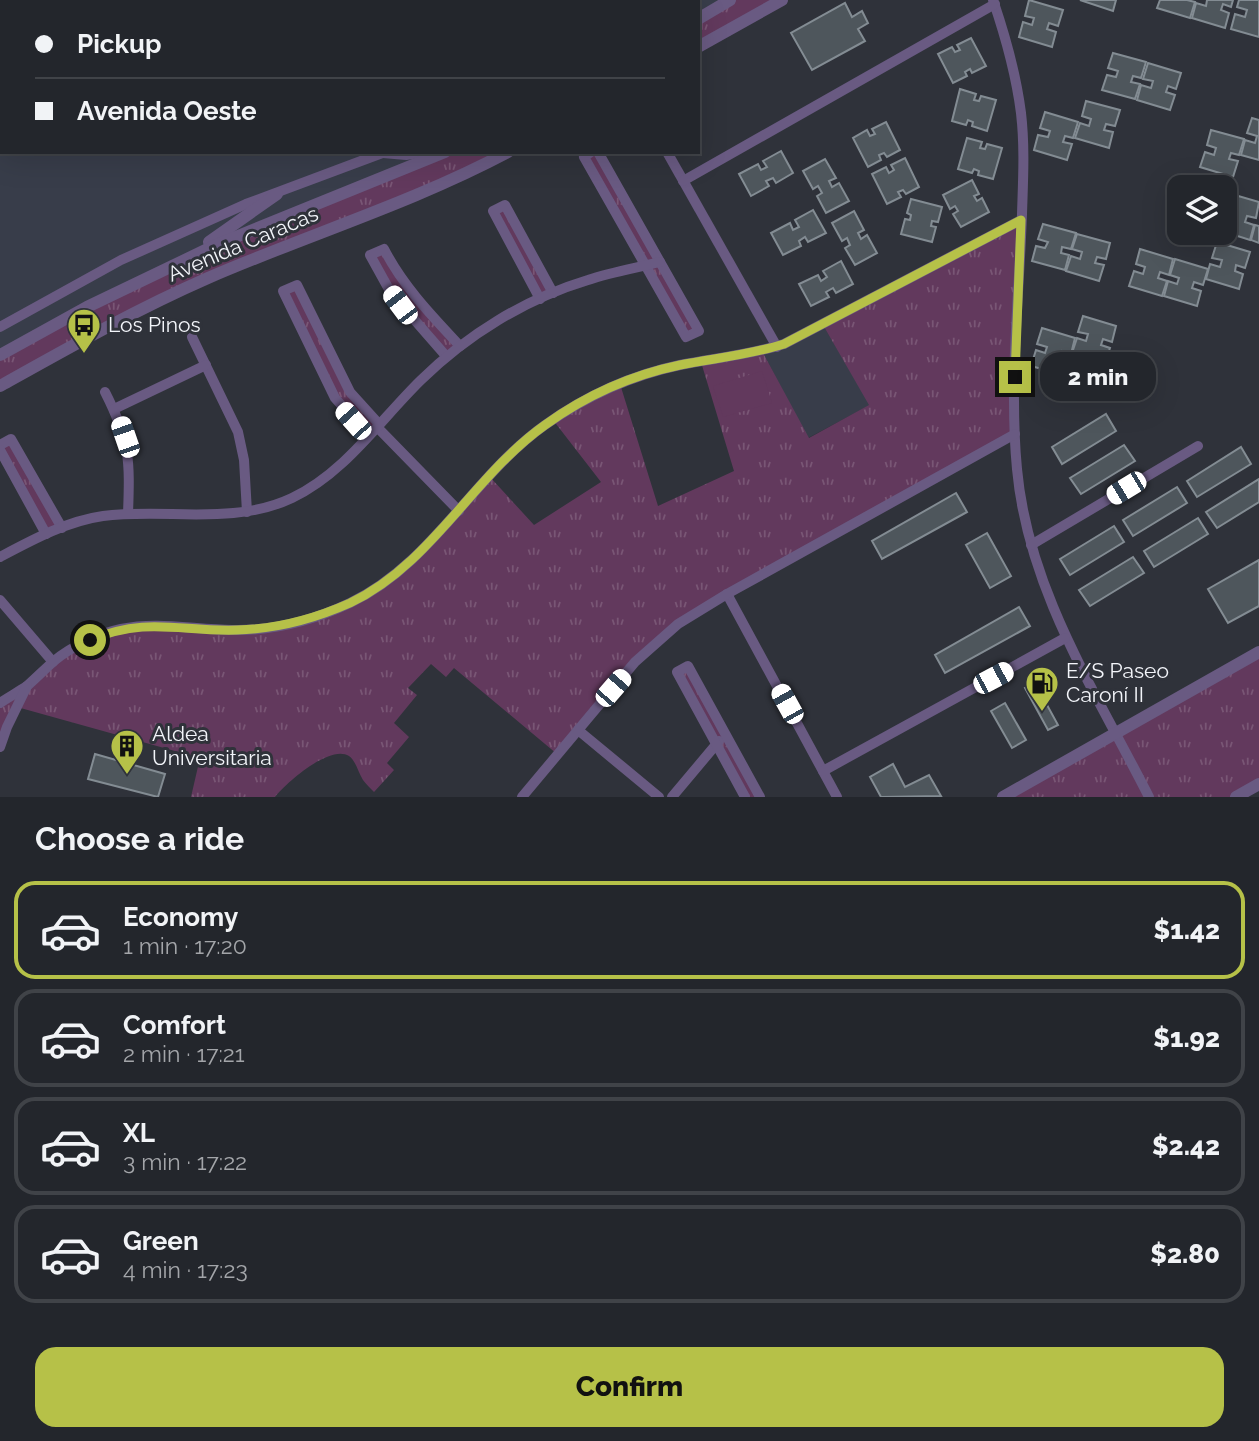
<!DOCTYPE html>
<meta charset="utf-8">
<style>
body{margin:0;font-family:Raleway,sans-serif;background:#2f3238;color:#f1f3f6;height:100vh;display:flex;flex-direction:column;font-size:26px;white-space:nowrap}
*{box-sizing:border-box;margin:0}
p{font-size:23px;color:#a3a5a9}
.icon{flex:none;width:38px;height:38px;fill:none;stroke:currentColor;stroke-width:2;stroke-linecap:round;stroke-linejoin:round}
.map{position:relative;height:797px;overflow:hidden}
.sheet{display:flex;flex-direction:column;background:#23262c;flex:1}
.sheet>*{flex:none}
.banner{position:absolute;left:0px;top:0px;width:700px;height:154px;box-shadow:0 7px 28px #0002,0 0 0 2px #404348;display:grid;align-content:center;height:154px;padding:0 35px;background:#23262c}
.tools{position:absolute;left:1167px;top:175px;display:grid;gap:14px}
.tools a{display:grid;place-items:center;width:70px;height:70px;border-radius:14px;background:#23262c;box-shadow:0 7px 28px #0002,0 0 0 2px #404348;font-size:35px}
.end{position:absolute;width:32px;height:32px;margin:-16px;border:9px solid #b6c148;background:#111;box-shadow:0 0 0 4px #111}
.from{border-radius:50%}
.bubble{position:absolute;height:49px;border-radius:21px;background:#23262c;box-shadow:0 7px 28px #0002,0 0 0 2px #404348;font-size:23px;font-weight:800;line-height:49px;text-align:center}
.car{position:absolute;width:21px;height:42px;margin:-21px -10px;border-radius:9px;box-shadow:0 0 5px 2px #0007;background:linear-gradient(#fff 24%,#345 0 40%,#fff 0 76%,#345 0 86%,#fff 0)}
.banner b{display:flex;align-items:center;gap:24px;height:66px;font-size:26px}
.banner b+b{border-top:2px solid #404348}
.banner i{width:18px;height:18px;background:#f1f3f6}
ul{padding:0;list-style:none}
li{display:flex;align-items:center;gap:21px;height:98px;margin:0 14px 10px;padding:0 21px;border:4px solid #404348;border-radius:21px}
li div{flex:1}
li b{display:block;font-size:26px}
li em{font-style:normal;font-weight:800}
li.current{border-color:#b6c148}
li>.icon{width:63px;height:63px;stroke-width:1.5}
h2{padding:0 35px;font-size:32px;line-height:84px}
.button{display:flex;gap:14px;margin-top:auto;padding:14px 35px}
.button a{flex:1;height:80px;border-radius:21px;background:#b6c148;color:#111;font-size:28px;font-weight:800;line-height:80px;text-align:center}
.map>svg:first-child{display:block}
.built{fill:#383d4a}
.grass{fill:url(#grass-tufts)}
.pitch{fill:#62395d}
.building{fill:#4e565c;stroke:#838c93;stroke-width:2}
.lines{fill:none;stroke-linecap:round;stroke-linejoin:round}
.minor{stroke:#695a82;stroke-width:10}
.tertiary{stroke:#695a82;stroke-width:12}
.route{stroke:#b6c148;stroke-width:9}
.labels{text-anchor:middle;stroke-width:6;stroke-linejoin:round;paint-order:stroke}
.street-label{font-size:21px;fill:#f3f5fa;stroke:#2f323a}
.poi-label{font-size:21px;fill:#f3f5fa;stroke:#2f323a;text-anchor:start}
</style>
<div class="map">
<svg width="1259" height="797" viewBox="0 0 1259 797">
<defs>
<pattern id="grass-tufts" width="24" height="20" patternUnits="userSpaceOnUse" patternTransform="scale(1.75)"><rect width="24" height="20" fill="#62395d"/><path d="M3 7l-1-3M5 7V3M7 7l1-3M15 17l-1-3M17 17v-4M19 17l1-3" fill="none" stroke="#795675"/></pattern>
</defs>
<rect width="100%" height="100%" fill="#2f323a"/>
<g class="built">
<polygon points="0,0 730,0 698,19 698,2 2,2 2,152 444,152 0,355"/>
<polygon points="823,325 870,405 808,438 762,351"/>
</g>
<g class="grass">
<polygon points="730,0 782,0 698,47 698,19"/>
<polygon points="444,152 508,152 229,269 0,386 0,355 87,307"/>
<polygon points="598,152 699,331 686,337 584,157"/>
<polygon points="505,205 553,293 540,299 493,211"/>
<path d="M1021,220l-6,214 -353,202 -105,118 -103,-86 -8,9 -15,-13 -23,24 9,7 -23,28 15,14 -22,26 7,7 -20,22c-4,-4 -8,-8 -11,-12 -5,-8 -7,-19 -14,-24 -19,-12 -63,27 -74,41h-84l9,-39 -183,-51 -17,40v-44l53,-41 66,-32h98l98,-13 74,-38 101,-102 44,48 67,-43 -48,-62 67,-36 38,122 76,-35 -33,-109 61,-11 47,87 60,-33 -46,-80z"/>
<polygon points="384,249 460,346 446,356 400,305 370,255"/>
<polygon points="297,285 344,382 379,424 368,435 343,410 283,291"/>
<polygon points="11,439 61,528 47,534 0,449"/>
<polygon points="1259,652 1259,784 1236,797 1003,797"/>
<polygon points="688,666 760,797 745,797 677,672"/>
</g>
<polygon class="pitch" points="762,371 772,403 723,417 713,386"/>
<g class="building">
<polygon points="232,0 311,0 232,2"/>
<polygon points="1029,0 1063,10 1058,26 1049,23 1047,29 1056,32 1052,47 1019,37 1023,22 1032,25 1034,18 1025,16"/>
<polygon points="1080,0 1116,0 1113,11"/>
<polygon points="1160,0 1187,0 1195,2 1190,18 1157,8"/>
<polygon points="1207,0 1233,0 1231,7 1223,4 1221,10 1229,13 1225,28 1192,18 1196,3 1206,6"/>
<polygon points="1239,0 1259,0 1259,37 1231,29 1235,14 1245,17 1247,10 1237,7"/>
<polygon points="845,3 852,17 862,11 868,23 858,29 865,41 812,70 791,33"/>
<polygon points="971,38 986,66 972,73 970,69 965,72 967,76 953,83 938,54 952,47 955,52 960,50 957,45"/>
<polygon points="1113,53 1146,62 1141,78 1133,76 1131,82 1140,84 1135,99 1102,90 1107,75 1116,77 1118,71 1108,68"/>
<polygon points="1148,63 1181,73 1176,89 1168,86 1166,92 1175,95 1170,110 1137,100 1141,85 1151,88 1153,81 1143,79"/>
<polygon points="960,89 976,94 974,100 979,101 981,96 996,100 987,131 972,126 973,122 968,120 966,125 952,121"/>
<polygon points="1086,101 1120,110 1115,126 1106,124 1104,130 1113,132 1109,148 1075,138 1080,123 1089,126 1091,119 1082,116"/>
<polygon points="1045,112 1078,122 1073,138 1065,136 1063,142 1072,144 1067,160 1034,150 1038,135 1048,137 1050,131 1040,128"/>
<polygon points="1252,118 1259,120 1259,160 1241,155 1245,140 1255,143 1257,136 1247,133"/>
<polygon points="886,122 900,150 887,157 884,153 879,155 881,160 868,167 853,138 867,130 870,136 875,134 872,129"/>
<polygon points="1211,130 1244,139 1239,155 1231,153 1229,159 1238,161 1233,177 1200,167 1205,152 1214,155 1216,148 1207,145"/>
<polygon points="967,138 982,142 980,148 985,149 987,144 1002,148 993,179 978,175 979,171 974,169 972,173 958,169"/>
<polygon points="781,151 793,173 776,183 773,178 766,181 769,186 751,196 739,174 758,164 761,170 767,167 763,161"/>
<polygon points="905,158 919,187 906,194 903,190 898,192 901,197 887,204 872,174 886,167 889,173 894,170 891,165"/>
<polygon points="825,159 836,178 829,181 832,187 839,183 849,201 826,213 817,196 822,193 818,186 813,189 803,171"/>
<polygon points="972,180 979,194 974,196 977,201 982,198 989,212 961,227 953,214 958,211 955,206 950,209 943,195"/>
<polygon points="1228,193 1259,202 1256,218 1247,216 1245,222 1254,225 1250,240 1225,232 1225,216 1231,218 1232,211 1225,209"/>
<polygon points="911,199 942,207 938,222 932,221 931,226 936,227 932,242 901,234 905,219 910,220 911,215 907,213"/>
<polygon points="813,210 826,233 808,242 805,237 799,241 801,246 783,255 771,233 790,223 793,230 799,227 795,220"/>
<polygon points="854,211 864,230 858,233 861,239 867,235 877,253 855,265 845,248 850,245 847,238 842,241 832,223"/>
<polygon points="1043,224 1076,233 1071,249 1062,247 1061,253 1069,255 1065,270 1032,261 1036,246 1045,248 1048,242 1038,239"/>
<polygon points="1255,225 1259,226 1259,243 1251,240"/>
<polygon points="1077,234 1110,243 1106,259 1097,257 1095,263 1104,265 1099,281 1066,271 1071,256 1080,259 1082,252 1072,249"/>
<polygon points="1217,242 1250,252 1245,268 1236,265 1235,271 1243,274 1239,289 1206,279 1210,264 1220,267 1222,260 1212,258"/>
<polygon points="1140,249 1173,259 1169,275 1160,272 1158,278 1167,281 1162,296 1129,286 1134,271 1143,274 1145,267 1136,264"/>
<polygon points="1175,259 1208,269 1203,285 1194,282 1192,288 1201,291 1197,306 1164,296 1168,281 1177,284 1179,278 1170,275"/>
<polygon points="841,261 853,284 836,293 833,288 826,292 829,297 811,306 799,284 818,275 821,281 827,277 823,271"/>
<polygon points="1083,316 1116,326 1112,342 1103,339 1101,345 1110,348 1105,363 1072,353 1077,338 1086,341 1088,334 1078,332"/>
<polygon points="1042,328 1075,338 1071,354 1062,351 1060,357 1069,360 1064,375 1031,366 1036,350 1045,353 1047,347 1037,344"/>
<polygon points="1106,414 1116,431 1062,464 1052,447"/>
<polygon points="1124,445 1135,461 1081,494 1070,478"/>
<polygon points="1241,447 1251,464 1197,497 1187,481"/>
<polygon points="1259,479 1259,502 1217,528 1206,512"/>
<polygon points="1177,487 1187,503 1133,536 1123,520"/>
<polygon points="956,493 967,512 882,559 872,541"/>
<polygon points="1198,518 1208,534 1154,567 1144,551"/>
<polygon points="1114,526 1124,542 1070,575 1060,559"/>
<polygon points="987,533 1011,576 990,588 966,545"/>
<polygon points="1133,557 1144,573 1090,606 1079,590"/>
<polygon points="1259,560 1259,606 1228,623 1208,589"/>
<polygon points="1019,607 1030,626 945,673 935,655"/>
<polygon points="1035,683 1058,725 1048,730 1025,688"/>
<polygon points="1005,703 1026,740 1012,748 991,711"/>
<polygon points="95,754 165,774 158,797 88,779"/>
<polygon points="893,764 905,787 929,775 941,796 881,797 870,777"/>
</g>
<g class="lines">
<g class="minor">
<polyline points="169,0 173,2"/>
<path d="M993,0c13,38 23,74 28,113 4,34 2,68 1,101 -3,85 -13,171 -5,255 11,121 79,223 132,328"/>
<polyline points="119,2 120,0"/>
<polyline points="135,2 136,0"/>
<polyline points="341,2 342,0"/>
<polyline points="673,2 676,0"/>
<polyline points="0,130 2,130"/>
<polyline points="0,144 2,144"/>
<polyline points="591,152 584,157 686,337 699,331 598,152"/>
<polyline points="667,152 777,347"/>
<polyline points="383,153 406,155 425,152"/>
<polyline points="683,181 995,4"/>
<polyline points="540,299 493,211 505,205 553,293"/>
<polyline points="0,327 121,260 246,204 385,152"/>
<polyline points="192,337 238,432 244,460 247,512"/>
<path d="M446,356l-55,-63 -21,-38 14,-6c19,37 47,66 76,97"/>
<path d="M105,392c25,49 25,68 23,122"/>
<polyline points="114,409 206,365"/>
<polyline points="377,427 459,511"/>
<polyline points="368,435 335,398 283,291 297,285 350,392 379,424"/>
<polyline points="0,445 11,439 62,528"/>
<polyline points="0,450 46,534"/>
<polyline points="1031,545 1198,446"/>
<path d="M0,557c32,-17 67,-36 103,-41 63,-8 130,10 189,-18 53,-25 88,-78 129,-118 46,-45 104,-81 167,-100 23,-8 48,-12 72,-18"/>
<polyline points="727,594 837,797"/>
<polyline points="0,600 53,662"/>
<path d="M0,703c9,-6 18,-11 27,-17 9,-8 18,-17 27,-25 18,-15 44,-27 67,-32 37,-8 74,1 111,1 40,1 82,-10 118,-27 82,-39 123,-127 195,-178 41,-29 87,-50 135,-60 35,-7 70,-10 104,-21l237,-124"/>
<polyline points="578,730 659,797"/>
<polyline points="0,747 7,727 27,686"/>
<polyline points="823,771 1065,638"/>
<polyline points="522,797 635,662 678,624 727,594 1015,434"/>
<polyline points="672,797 719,741"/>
<polyline points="745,797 677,672 688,666 760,797"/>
</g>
<g class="tertiary">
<polyline points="698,19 730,0"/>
<polyline points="698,47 782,0"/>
<polyline points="209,242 277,194"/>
<polyline points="0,355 87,307 216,245 445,152"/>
<path d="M0,386c68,-38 137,-77 208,-108 99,-43 204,-75 300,-126"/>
<polyline points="1003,797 1259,652"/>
<polyline points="1236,797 1259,784"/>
</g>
</g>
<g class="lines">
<path class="route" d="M90,640c58,-24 90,-8 147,-10 39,-1 77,-11 113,-27 82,-39 123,-127 195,-178 40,-29 87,-50 135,-60 35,-7 70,-10 104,-21l237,-124 -6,157"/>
</g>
<defs>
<symbol id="bus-pin" viewBox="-11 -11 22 30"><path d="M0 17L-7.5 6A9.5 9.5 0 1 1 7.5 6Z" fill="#b6c148" stroke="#2f323a"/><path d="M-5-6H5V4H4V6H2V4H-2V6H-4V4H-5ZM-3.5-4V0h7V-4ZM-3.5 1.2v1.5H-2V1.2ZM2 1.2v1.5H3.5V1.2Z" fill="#111"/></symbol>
<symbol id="fuel-pin" viewBox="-11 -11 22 30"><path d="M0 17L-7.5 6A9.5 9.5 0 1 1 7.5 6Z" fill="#b6c148" stroke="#2f323a"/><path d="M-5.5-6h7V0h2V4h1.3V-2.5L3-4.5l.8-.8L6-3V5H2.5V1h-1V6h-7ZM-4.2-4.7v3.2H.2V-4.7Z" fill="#111"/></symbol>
<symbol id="building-pin" viewBox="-11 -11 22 30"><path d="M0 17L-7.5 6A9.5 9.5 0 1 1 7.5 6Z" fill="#b6c148" stroke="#2f323a"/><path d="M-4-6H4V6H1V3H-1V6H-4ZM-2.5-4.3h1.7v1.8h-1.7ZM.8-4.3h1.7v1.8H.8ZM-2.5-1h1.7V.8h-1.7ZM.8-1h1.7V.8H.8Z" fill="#111"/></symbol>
</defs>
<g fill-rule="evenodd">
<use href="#bus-pin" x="65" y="306" width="38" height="52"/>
<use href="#fuel-pin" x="1023" y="664" width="38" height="52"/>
<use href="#building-pin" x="108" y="727" width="38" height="52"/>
</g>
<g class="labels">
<g class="street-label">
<text transform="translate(243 244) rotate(-23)" y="7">Avenida Caracas</text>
</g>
<g class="poi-label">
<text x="108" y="332">Los Pinos</text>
<text x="1066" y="678">E/S Paseo<tspan x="1066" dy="24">Caroní II</tspan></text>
<text x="152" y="741">Aldea<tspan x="152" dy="24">Universitaria</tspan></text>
</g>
</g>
</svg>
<div class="tools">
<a><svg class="icon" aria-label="layers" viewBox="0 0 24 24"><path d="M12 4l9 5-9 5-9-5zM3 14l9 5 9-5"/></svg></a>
</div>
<i class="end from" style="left:90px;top:640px"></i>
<i class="end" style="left:1015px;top:377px"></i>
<div class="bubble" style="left:1040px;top:352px;width:116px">2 min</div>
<i class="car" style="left:400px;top:305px;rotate:323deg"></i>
<i class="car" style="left:353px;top:421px;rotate:318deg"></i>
<i class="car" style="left:125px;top:437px;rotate:341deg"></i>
<i class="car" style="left:1126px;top:488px;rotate:239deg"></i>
<i class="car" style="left:993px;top:678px;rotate:62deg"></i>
<i class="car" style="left:613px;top:688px;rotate:41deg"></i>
<i class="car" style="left:787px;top:704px;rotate:331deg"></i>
<div class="banner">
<b><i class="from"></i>Pickup</b>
<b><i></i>Avenida Oeste</b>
</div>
</div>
<section class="sheet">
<h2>Choose a ride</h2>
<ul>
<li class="current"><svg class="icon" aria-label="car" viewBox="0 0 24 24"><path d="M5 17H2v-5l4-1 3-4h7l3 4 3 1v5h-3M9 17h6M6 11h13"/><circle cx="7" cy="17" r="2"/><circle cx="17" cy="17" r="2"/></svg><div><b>Economy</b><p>1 min · 17:20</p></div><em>$1.42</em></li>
<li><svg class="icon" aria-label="car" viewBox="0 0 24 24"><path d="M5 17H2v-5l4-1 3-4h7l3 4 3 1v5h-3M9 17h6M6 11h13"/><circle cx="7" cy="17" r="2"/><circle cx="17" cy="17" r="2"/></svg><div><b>Comfort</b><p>2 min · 17:21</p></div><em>$1.92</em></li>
<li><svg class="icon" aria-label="car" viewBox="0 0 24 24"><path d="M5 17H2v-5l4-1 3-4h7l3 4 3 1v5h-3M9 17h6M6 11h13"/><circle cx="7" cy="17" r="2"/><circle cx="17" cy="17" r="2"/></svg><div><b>XL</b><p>3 min · 17:22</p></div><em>$2.42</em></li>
<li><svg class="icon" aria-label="car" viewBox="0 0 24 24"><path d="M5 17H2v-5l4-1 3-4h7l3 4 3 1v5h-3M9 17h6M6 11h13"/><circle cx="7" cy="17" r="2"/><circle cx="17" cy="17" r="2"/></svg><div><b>Green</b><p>4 min · 17:23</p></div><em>$2.80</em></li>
</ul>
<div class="button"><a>Confirm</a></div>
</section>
